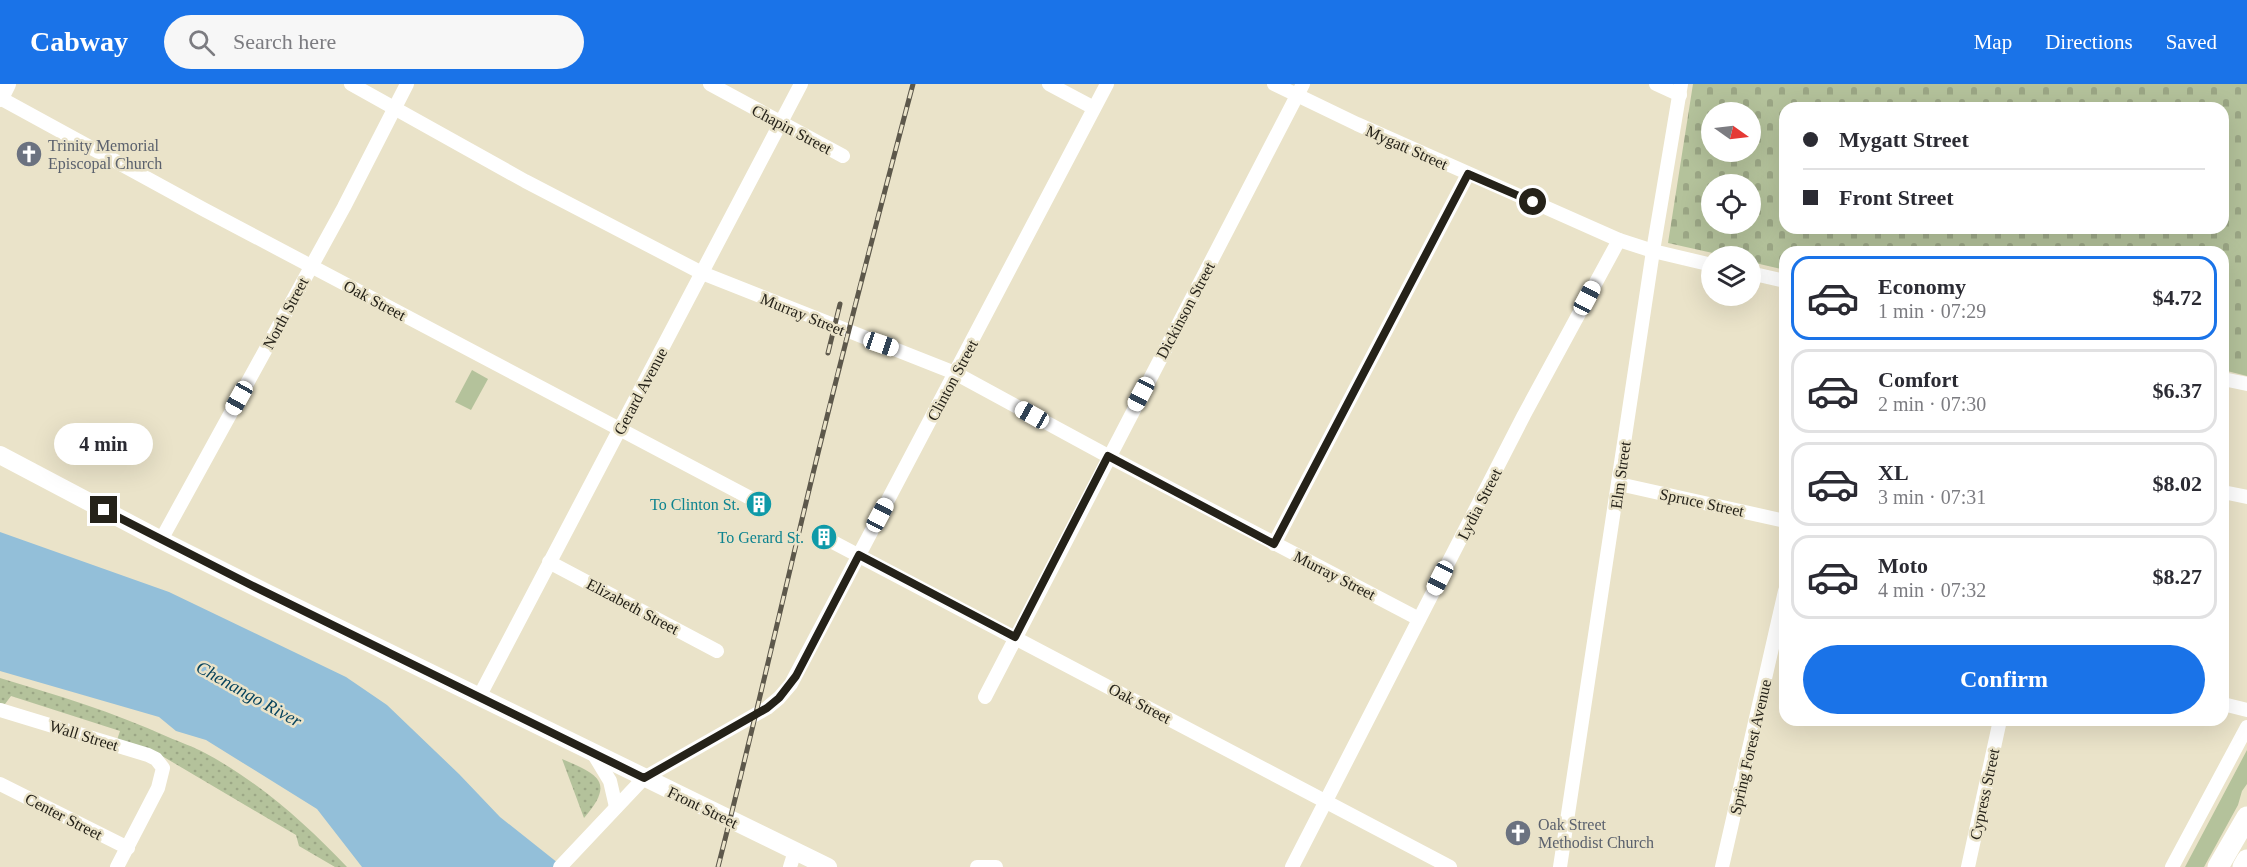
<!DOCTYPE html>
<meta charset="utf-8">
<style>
body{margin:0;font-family:Georgia,serif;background:#f7f7f7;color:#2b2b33;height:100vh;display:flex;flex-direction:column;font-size:22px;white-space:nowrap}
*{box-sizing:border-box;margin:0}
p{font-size:20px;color:#7c7c81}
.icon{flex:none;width:33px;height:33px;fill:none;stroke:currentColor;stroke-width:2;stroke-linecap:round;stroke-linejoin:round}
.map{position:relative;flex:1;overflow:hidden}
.sheet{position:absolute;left:1779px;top:162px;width:450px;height:480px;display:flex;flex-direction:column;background:#fff;border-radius:18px;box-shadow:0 6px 24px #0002}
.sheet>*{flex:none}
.guide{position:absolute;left:1779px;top:18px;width:450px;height:132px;border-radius:18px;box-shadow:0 6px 24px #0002;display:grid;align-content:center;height:132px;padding:0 24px;background:#fff}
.needle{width:39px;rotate:104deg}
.tools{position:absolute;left:1701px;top:18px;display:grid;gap:12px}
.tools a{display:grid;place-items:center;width:60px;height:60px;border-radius:50%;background:#fff;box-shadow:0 6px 24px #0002;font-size:30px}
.end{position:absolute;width:27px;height:27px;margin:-14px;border:8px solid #252219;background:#fff;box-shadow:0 0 0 3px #fff}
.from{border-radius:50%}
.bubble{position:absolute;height:42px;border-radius:21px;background:#fff;box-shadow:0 6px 24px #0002;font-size:20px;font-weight:700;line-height:42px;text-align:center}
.car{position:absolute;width:18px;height:36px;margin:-18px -9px;border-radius:8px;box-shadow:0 0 4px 2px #0007;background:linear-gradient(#fff 24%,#345 0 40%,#fff 0 76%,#345 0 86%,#fff 0)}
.guide b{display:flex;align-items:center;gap:21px;height:57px;font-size:22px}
.guide b+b{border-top:2px solid #e1e1e2}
.guide i{width:15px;height:15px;background:#2b2b33}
ul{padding:10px 0 0;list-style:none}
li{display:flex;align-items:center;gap:18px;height:84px;margin:0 12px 9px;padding:0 12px;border:3px solid #e1e1e2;border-radius:18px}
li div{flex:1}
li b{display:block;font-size:22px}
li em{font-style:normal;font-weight:700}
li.selected{border-color:#1a73e8}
li>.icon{width:54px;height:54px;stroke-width:1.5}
.primary-button{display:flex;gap:12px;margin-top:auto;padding:12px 24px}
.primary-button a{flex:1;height:69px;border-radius:36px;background:#1a73e8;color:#fff;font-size:24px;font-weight:700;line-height:69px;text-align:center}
header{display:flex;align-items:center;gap:36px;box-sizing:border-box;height:84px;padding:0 30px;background:#1a73e8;color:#fff}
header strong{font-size:28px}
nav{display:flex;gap:33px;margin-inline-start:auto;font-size:21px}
.search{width:420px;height:54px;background:#f7f7f7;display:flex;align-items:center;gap:15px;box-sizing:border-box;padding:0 21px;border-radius:33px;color:#7c7c81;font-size:22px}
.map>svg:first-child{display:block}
.green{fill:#b4c29b}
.cemetery{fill:url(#cemetery-stones);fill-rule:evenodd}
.park{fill:url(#park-dots)}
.water{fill:#93bfd9}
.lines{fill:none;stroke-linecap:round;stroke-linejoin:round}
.minor{stroke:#fff;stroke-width:14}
.major{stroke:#fff;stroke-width:18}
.highway{stroke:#fff;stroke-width:21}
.rail-casing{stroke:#5d584b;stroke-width:5}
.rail{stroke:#eae3c9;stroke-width:3;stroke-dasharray:9;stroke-linecap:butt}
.route{stroke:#252219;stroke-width:8}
.labels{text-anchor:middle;stroke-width:5;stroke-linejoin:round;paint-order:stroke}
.street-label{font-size:16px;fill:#252219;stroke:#eae3c9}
.worship-label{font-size:16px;fill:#5b616d;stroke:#eae3c9;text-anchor:start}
.culture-label{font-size:16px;fill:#0d838f;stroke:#eae3c9;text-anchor:end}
.water-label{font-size:18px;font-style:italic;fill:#06425c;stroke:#eae3c9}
</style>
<header>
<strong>Cabway</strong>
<div class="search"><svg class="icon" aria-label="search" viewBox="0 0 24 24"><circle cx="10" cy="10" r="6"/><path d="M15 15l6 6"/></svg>Search here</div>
<nav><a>Map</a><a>Directions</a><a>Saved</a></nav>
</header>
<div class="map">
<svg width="2247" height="783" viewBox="0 0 2247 783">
<defs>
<pattern id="cemetery-stones" width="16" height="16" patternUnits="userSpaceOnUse" patternTransform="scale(1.5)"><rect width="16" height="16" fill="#b4c29b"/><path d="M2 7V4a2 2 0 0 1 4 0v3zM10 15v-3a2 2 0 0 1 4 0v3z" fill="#9ba685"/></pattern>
<pattern id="park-dots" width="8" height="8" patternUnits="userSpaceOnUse" patternTransform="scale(1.5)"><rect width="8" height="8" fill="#b4c29b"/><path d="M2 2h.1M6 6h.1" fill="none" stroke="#9ba685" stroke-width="1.8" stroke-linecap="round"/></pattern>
</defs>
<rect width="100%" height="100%" fill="#eae3c9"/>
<g class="green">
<polygon points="472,286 488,295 471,326 455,318"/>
<polygon points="2247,666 2247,700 2242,707 2238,721 2204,783 2185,783"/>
</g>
<path class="cemetery" d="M1693,0h554v292l-24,-6v-118h-438v18l-34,-8 -1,-6h-24l-58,-13zM1785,24h438v120h-438zM1712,28h38v40h-38zM1712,100h38v40h-38z"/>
<g class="park">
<path d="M0,594c57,17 113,34 168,59 12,5 26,10 37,16 54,29 100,70 142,114h-12l-36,-21 -3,-11 -139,-82 -40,-13 3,-9 -109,-35 -6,8 -5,-1z"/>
<path d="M562,675c37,16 53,23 22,59z"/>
</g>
<polygon class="water" points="0,448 169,508 346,593 387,621 459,690 500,733 563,783 362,783 317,725 206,656 176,647 159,633 0,587"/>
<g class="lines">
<g class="minor">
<polyline points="351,0 525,97 702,189 955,289 1108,372 1419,535"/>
<polyline points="710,0 843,72"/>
<polyline points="1049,0 1094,24"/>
<polyline points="1274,0 1357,40 1619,156 1653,167 1712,181"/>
<polyline points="1656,0 1680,11"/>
<polyline points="0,14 203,125 752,415"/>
<polyline points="1750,189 1785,197"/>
<polyline points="2223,295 2247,300"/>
<polyline points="1619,400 1785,437"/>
<polyline points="2223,408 2247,413"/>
<polyline points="161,456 344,123 407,0"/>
<polyline points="829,456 1450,783"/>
<polyline points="1274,460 1468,90"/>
<polyline points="549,478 717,567"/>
<polyline points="479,613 801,0"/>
<polyline points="985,613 1303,0"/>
<polyline points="2223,620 2247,626"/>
<polyline points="0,626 148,671 156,675 163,684 158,704 117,783"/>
<polyline points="593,669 610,697 616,723"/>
<polyline points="0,700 128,764"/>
<polyline points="560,783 644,694 767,624 779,614 791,600 1107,0"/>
<polyline points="790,783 795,767"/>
<polyline points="977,783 996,783"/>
<polyline points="1292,783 1524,331 1619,156"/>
<polyline points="1560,783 1653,167 1681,0"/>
<polyline points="1722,783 1785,507"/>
<polyline points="1968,783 2000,636"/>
<polyline points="2172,783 2247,643"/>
</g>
<g class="major">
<polyline points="0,14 7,0"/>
<polyline points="0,371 161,456 269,510 828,783"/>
</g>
<g class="highway">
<polyline points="2218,783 2247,733"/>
<polyline points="2243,783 2247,776"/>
</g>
<defs>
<g id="rail">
<polyline points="828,269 840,220"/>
<path d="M718,783c29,-113 55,-226 82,-339 35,-149 74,-296 113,-444"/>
</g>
</defs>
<use href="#rail" class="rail-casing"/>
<use href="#rail" class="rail"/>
</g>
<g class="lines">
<polyline class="route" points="104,426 251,501 644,694 767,624 779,614 796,592 859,471 1015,553 1108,372 1274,460 1468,90 1533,118"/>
</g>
<defs>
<symbol id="church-disc" viewBox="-11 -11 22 22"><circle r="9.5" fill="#6b7280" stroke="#eae3c9"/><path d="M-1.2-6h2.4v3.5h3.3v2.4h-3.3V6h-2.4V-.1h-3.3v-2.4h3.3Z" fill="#fff"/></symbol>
<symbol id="building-disc" viewBox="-11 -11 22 22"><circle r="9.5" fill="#0f9aa8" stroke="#eae3c9"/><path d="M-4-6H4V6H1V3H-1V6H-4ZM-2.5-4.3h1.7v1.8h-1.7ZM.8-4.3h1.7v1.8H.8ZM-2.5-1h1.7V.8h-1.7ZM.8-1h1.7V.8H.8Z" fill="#fff"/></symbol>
</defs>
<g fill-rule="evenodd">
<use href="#church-disc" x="14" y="55" width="30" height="30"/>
<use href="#building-disc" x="744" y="405" width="30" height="30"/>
<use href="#building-disc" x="809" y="438" width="30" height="30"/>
<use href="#church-disc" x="1503" y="734" width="30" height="30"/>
</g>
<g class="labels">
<g class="street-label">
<text transform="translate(792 45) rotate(28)" y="6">Chapin Street</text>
<text transform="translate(1407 63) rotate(24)" y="6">Mygatt Street</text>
<text transform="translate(375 216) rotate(28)" y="6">Oak Street</text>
<text transform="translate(1185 226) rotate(-62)" y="6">Dickinson Street</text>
<text transform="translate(285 229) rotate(-62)" y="6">North Street</text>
<text transform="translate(803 230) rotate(22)" y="6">Murray Street</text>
<text transform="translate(952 296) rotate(-62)" y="6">Clinton Street</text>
<text transform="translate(640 307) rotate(-62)" y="6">Gerard Avenue</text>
<text transform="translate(1620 391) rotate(-82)" y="6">Elm Street</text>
<text transform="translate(1702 418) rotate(12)" y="6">Spruce Street</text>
<text transform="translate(1479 420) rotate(-63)" y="6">Lydia Street</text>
<text transform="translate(1335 491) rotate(27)" y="6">Murray Street</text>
<text transform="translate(633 522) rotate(28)" y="6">Elizabeth Street</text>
<text transform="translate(1140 619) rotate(28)" y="6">Oak Street</text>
<text transform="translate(84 651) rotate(17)" y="6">Wall Street</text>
<text transform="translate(1750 663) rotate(-77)" y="6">Spring Forest Avenue</text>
<text transform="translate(1984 710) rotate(-78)" y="6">Cypress Street</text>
<text transform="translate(703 723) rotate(26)" y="6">Front Street</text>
<text transform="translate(64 732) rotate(27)" y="6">Center Street</text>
</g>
<g class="worship-label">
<text x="48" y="67">Trinity Memorial<tspan x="48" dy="18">Episcopal Church</tspan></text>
<text x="1538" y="746">Oak Street<tspan x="1538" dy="18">Methodist Church</tspan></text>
</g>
<g class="culture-label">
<text x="740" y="426">To Clinton St.</text>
<text x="804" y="459">To Gerard St.</text>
</g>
<g class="water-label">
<text transform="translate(249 610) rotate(29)" y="6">Chenango River</text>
</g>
</g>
</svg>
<div class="tools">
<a><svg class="needle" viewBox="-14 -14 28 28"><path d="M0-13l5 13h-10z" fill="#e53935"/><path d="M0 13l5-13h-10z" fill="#7c7c81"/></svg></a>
<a><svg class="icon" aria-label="locate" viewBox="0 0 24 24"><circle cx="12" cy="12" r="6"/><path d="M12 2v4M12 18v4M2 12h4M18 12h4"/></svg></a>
<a><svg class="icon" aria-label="layers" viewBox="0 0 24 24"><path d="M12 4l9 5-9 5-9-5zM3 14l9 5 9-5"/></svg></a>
</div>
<i class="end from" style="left:1533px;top:118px"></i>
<i class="end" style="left:104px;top:426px"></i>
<div class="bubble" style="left:54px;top:339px;width:99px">4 min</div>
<i class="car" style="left:1587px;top:214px;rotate:28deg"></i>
<i class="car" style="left:881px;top:260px;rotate:109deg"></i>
<i class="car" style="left:1141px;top:310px;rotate:208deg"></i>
<i class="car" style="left:239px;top:314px;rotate:209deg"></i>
<i class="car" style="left:1032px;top:331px;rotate:299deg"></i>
<i class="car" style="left:880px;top:431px;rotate:28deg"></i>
<i class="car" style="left:1440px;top:494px;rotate:207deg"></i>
<div class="guide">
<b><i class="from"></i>Mygatt Street</b>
<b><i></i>Front Street</b>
</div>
<section class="sheet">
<ul>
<li class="selected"><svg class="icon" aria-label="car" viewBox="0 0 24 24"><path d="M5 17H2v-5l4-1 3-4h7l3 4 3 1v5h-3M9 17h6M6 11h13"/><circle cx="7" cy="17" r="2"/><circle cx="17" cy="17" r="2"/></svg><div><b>Economy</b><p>1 min · 07:29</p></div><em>$4.72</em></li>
<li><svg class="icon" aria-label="car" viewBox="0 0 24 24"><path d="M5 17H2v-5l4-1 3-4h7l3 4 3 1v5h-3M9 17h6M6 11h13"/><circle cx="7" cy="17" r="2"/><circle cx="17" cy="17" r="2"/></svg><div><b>Comfort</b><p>2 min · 07:30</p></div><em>$6.37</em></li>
<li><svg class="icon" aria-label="car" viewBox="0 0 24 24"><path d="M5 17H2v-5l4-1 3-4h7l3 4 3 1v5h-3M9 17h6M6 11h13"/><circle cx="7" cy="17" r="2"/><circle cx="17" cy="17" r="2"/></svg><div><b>XL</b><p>3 min · 07:31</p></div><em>$8.02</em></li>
<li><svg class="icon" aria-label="car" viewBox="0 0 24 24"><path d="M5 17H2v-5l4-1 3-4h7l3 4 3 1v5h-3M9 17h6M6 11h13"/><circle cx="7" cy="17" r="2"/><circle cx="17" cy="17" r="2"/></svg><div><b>Moto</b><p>4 min · 07:32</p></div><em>$8.27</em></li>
</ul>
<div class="primary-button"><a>Confirm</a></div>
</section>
</div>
